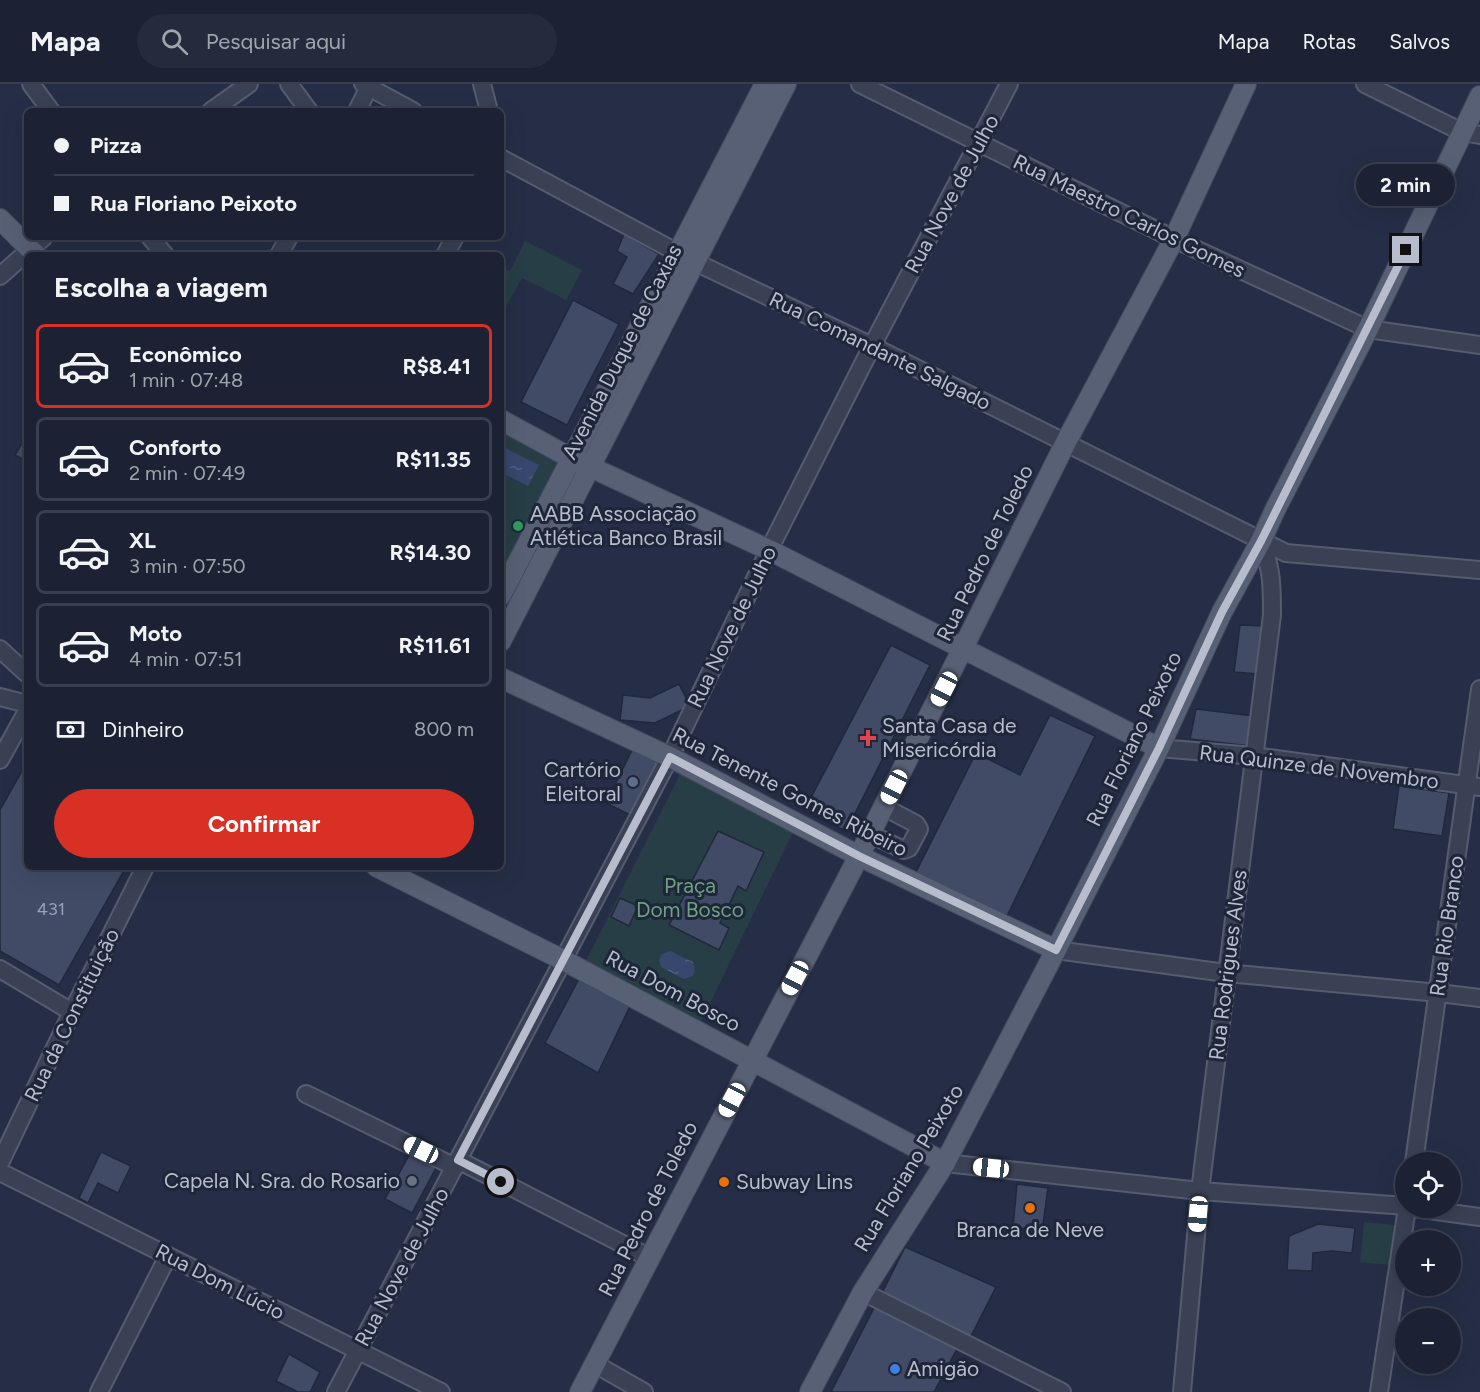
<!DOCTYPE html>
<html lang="pt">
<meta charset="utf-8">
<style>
body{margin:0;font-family:Figtree,sans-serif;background:#252a3c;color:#f1f3f6;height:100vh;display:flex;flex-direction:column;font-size:22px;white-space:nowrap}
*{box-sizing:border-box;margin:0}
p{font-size:20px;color:#a0a4ac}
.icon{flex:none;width:33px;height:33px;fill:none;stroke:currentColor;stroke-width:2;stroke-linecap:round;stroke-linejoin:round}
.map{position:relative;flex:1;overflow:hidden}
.sheet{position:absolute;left:24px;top:168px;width:480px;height:618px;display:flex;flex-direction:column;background:#1c2234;border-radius:9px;box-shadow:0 6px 24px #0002,0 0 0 2px #3a3f4f}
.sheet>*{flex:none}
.guide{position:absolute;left:24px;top:24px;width:480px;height:132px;border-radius:9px;box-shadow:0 6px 24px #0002,0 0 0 2px #3a3f4f;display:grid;align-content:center;height:132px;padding:0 30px;background:#1c2234}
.controls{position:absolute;left:1395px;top:1068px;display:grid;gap:12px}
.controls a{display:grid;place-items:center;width:66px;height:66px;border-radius:50%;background:#1c2234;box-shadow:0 6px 24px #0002,0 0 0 2px #3a3f4f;font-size:30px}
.end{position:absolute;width:27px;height:27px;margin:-14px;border:8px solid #b8bdce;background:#111;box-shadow:0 0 0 3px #111}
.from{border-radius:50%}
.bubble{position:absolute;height:42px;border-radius:21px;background:#1c2234;box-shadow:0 6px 24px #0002,0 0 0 2px #3a3f4f;font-size:20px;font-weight:700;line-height:42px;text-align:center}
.car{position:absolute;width:18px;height:36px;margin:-18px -9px;border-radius:8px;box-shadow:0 0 4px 2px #0007;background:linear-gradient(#fff 24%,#345 0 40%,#fff 0 76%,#345 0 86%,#fff 0)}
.guide b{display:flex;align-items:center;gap:21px;height:57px;font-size:22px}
.guide b+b{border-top:2px solid #3a3f4f}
.guide i{width:15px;height:15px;background:#f1f3f6}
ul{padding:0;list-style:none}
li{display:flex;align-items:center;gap:18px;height:84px;margin:0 12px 9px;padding:0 18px;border:3px solid #3a3f4f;border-radius:9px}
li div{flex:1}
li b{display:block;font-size:22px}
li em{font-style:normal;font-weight:700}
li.active{border-color:#d93025}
li>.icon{width:54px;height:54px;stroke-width:1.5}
h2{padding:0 30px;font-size:27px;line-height:72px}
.pay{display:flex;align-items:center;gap:15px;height:66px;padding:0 30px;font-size:22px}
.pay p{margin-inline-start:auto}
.cta{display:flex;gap:12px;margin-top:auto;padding:12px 30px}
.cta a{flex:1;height:69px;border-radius:36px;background:#d93025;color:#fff;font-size:24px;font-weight:700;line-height:69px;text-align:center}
header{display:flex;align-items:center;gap:36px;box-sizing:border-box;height:84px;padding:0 30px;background:#1c2234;border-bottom:2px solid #3a3f4f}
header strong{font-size:28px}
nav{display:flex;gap:33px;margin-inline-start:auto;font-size:21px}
.search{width:420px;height:54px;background:#252a3c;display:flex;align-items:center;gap:15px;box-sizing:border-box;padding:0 21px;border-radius:33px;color:#a0a4ac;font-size:22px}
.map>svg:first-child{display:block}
.green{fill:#273e46}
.water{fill:url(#water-ripples)}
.building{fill:#424b66;stroke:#20283c;stroke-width:1.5}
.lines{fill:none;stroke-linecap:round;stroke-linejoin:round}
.minor-casing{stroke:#555c6f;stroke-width:20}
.major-casing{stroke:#434a5e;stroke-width:22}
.minor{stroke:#3a4155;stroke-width:16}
.major{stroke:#586075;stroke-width:20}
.route{stroke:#b8bdce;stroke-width:8}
.leisure-dot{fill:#2e9e5b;stroke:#1e263a;stroke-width:2}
.health-dot{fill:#e0444e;stroke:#1e263a;stroke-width:2}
.service-dot{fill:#5c6f8a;stroke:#1e263a;stroke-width:2}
.worship-dot{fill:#6b7280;stroke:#1e263a;stroke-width:2}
.food-dot{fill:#e8710a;stroke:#1e263a;stroke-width:2}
.shop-dot{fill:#3f7fe0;stroke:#1e263a;stroke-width:2}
.labels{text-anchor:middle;stroke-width:6;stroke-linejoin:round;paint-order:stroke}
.number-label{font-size:18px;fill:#9aa0b4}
.street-label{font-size:21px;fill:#b8bdce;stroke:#1e263a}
.poi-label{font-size:21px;fill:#b8bdce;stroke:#1e263a;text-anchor:start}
.park-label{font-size:21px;fill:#6da180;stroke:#1e263a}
</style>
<header>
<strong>Mapa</strong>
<div class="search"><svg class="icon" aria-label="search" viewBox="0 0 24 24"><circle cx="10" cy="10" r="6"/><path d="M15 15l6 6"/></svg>Pesquisar aqui</div>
<nav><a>Mapa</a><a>Rotas</a><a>Salvos</a></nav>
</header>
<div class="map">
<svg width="1480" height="1308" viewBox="0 0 1480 1308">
<defs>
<pattern id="water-ripples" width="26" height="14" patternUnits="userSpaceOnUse" patternTransform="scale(1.5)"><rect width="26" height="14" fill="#37476e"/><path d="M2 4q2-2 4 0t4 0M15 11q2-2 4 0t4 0" fill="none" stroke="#526082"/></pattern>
</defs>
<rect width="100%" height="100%" fill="#252e46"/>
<g class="green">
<polygon points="525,157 582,186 566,216 522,194 502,230 501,183 510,187"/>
<polygon points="501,340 569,376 501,508"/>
<polygon points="682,686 795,744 699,942 584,881"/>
<polygon points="1364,1138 1395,1141 1391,1181 1360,1178"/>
</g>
<g class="water">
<polygon points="501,362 539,381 528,402 501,388"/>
<polygon points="670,867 693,878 695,886 693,892 684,895 661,883 659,876 662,870"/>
</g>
<g class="building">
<polygon points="624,150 659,170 633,210 613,200 627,173 617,167"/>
<polygon points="573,216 619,240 567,341 521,318"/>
<polygon points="27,351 27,378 15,371"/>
<polygon points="1240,541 1264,542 1259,590 1234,588"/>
<polygon points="891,561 930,581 846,747 804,727"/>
<polygon points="679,600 690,622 655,639 620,636 623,611 650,614"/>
<polygon points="1196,625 1254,632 1250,662 1190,655"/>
<polygon points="1050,631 1095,652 1005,836 915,790 976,669 1020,691"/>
<polygon points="633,664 660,677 634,733 606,719"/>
<polygon points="27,678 27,783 126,783 59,901 0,867 0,726"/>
<polygon points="1399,702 1449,709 1442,752 1393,745"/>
<polygon points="718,747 764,768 746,807 738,802 720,839 729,844 719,866 669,841"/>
<polygon points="620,814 638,822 629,842 611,833"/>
<polygon points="581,891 632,918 598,989 545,959"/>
<polygon points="412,1066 438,1080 412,1129 385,1115"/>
<polygon points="101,1068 131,1082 118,1109 98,1099 88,1119 79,1114"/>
<polygon points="1017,1100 1048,1104 1042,1147 1013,1143"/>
<polygon points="1318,1140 1355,1144 1352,1169 1332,1167 1313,1169 1312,1187 1287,1186 1289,1152"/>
<polygon points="905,1163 996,1203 967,1260 880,1213"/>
<polygon points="877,1218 959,1261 934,1308 831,1308"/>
<polygon points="289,1270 320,1288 310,1308 298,1308 276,1297"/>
</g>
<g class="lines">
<defs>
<g id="minor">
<polyline points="31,0 51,27"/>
<polyline points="289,0 309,27"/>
<polyline points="363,0 413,27"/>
<polyline points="482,0 489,27"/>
<polyline points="860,0 1174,155 1368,245 1480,261"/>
<polyline points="1365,0 1462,48 1480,51"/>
<polyline points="211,27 249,0"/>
<polyline points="357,27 369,3"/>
<polyline points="501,74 695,178 872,262 1286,469 1480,486"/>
<polyline points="150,153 165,171"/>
<polyline points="279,171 289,153"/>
<polyline points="445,171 455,153"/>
<polyline points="0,192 44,153"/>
<polyline points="0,565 27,590"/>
<polyline points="0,613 27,620"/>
<polyline points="1159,664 1254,672 1480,703"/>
<polyline points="0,676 27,627"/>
<polyline points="870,750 904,766 909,764 919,745 916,740 884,723"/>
<polyline points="1056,866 1226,889 1439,909 1480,914"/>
<polyline points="0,885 72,928"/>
<polyline points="306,1010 455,1083"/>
<polyline points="458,1076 650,1174"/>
<polyline points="1414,1078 1480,605"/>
<polyline points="0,1079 72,928 145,783"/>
<polyline points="945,1079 1200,1107 1406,1122"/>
<polyline points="0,1088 441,1308"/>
<polyline points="1414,1124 1480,1133"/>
<polyline points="863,1208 1062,1308"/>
<polyline points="595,1280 644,1308"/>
<polyline points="99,1308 168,1172"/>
<polyline points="336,1308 670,673 769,466 872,262 1009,0"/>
<path d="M1182,1308l18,-201 72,-576c0,-28 0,-47 -11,-74"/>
<polyline points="1379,1308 1407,1124"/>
</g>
<g id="major">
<polyline points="0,135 36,171"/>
<polyline points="501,336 571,374 769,466 1159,664"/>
<polyline points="501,511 765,0"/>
<polyline points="501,557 786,0"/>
<polyline points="501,594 670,673 859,772 1056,866"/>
<polyline points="377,783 563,876 945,1079"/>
<polyline points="580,1308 859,772 1066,358 1174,155 1246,0"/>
<polyline points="810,1308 863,1208 945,1079 1056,866 1159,664 1222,528 1261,457 1275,426 1368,245 1480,12"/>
</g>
</defs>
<use href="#minor" class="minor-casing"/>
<use href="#major" class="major-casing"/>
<use href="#minor" class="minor"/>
<use href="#major" class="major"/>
</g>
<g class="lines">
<polyline class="route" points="501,1098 458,1076 670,673 859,772 1056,866 1159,664 1222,528 1261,457 1406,166"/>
</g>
<circle class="leisure-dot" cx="518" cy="442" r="6"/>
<path class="health-dot" d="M865 645h6v6h6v6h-6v6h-6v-6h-6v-6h6z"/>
<circle class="service-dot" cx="633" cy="698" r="6"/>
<circle class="worship-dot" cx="412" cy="1097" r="6"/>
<g class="food-dot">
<circle cx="724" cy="1098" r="6"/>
<circle cx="1030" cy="1124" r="6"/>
</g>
<circle class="shop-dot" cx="895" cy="1285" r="6"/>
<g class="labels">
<g class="number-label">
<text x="51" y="831">431</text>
</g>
<g class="street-label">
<text transform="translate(952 110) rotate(-62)" y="7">Rua Nove de Julho</text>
<text transform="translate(1129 132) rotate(26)" y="7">Rua Maestro Carlos Gomes</text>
<text transform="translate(880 267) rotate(26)" y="7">Rua Comandante Salgado</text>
<text transform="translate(622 268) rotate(-63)" y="7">Avenida Duque de Caxias</text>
<text transform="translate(985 469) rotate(-64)" y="7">Rua Pedro de Toledo</text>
<text transform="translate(732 543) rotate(-64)" y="7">Rua Nove de Julho</text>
<text transform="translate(1134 655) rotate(-64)" y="7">Rua Floriano Peixoto</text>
<text transform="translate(1319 683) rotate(7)" y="7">Rua Quinze de Novembro</text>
<text transform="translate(790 708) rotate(27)" y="7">Rua Tenente Gomes Ribeiro</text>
<text transform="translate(1447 842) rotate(-82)" y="7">Rua Rio Branco</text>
<text transform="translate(1228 881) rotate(-83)" y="7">Rua Rodrigues Alves</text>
<text transform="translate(673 907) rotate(28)" y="7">Rua Dom Bosco</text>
<text transform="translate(72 931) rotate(-64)" y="7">Rua da Constituição</text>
<text transform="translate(909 1084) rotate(-59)" y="7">Rua Floriano Peixoto</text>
<text transform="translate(648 1125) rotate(-63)" y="7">Rua Pedro de Toledo</text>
<text transform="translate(402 1183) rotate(-62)" y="7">Rua Nove de Julho</text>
<text transform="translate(220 1198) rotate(27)" y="7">Rua Dom Lúcio</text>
</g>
<g class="poi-label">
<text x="530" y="437">AABB Associação<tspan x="530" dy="24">Atlética Banco Brasil</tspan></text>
<text x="882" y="649">Santa Casa de<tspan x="882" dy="24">Misericórdia</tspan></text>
<text x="621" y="693" text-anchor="end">Cartório<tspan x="621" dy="24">Eleitoral</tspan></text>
<text x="400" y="1104" text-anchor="end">Capela N. Sra. do Rosario</text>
<text x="736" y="1105">Subway Lins</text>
<text x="1030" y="1153" text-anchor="middle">Branca de Neve</text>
<text x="907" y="1292">Amigão</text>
</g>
<g class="park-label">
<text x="690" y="809">Praça<tspan x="690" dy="24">Dom Bosco</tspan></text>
</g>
</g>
</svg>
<div class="controls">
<a><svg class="icon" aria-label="locate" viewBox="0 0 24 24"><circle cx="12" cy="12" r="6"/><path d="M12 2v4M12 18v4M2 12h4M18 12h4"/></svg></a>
<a>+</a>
<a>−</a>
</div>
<i class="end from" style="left:501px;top:1098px"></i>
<i class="end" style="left:1406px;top:166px"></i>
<div class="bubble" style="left:1356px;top:80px;width:99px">2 min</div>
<i class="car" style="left:944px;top:605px;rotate:207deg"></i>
<i class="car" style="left:894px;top:703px;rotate:207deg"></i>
<i class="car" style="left:795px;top:894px;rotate:208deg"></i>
<i class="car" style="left:732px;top:1016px;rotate:208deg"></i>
<i class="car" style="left:421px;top:1066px;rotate:296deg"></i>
<i class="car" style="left:991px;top:1084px;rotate:276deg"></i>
<i class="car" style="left:1198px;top:1130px;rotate:185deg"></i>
<div class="guide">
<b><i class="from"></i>Pizza</b>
<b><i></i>Rua Floriano Peixoto</b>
</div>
<section class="sheet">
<h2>Escolha a viagem</h2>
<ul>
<li class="active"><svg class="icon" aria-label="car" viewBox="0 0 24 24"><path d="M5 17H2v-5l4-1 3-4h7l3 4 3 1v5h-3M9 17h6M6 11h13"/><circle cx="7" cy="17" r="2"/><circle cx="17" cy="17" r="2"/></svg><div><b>Econômico</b><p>1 min · 07:48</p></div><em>R$8.41</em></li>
<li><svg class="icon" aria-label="car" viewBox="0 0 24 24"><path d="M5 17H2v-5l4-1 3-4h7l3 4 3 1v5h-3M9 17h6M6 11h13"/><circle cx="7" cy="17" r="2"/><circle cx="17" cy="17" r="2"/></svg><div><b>Conforto</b><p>2 min · 07:49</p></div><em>R$11.35</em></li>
<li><svg class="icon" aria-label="car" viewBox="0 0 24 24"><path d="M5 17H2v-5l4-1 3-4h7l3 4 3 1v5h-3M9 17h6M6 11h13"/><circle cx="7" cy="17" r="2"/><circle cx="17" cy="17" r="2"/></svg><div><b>XL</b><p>3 min · 07:50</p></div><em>R$14.30</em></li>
<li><svg class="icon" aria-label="car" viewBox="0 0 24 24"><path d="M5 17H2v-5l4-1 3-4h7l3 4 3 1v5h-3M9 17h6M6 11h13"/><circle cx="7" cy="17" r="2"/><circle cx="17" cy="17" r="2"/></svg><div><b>Moto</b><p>4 min · 07:51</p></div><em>R$11.61</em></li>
</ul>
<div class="pay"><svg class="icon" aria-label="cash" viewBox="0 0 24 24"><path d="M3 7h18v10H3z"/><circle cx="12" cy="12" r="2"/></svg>Dinheiro<p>800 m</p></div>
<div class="cta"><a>Confirmar</a></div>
</section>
</div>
